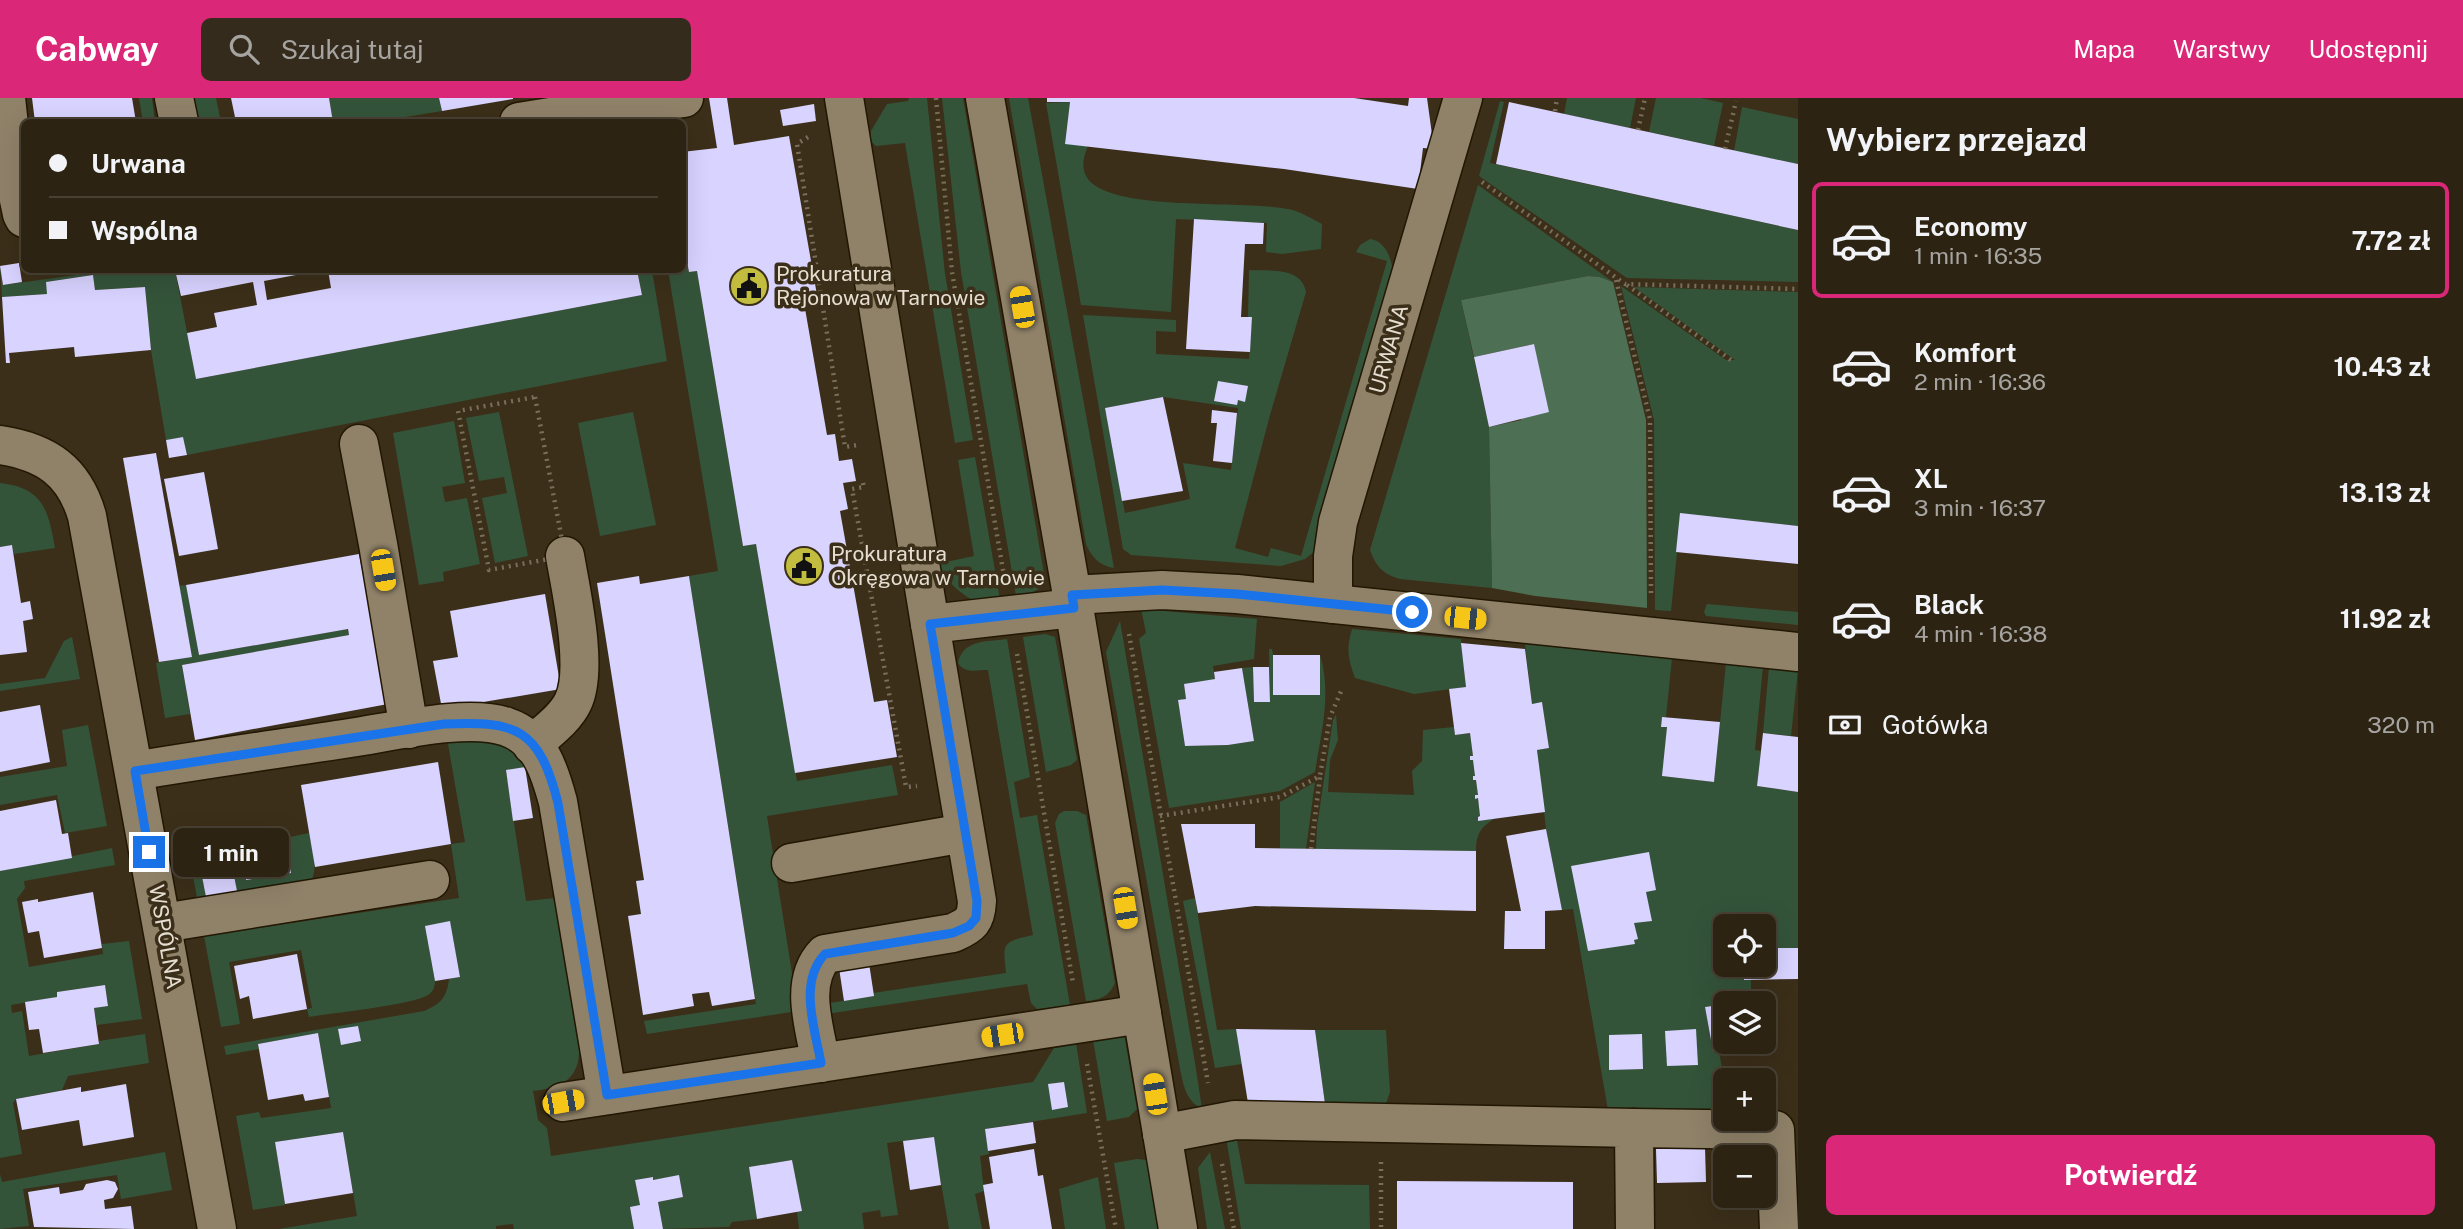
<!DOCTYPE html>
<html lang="pl">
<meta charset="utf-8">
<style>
body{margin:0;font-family:"Public Sans",sans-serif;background:#342b1c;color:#f1f3f6;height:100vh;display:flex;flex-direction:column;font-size:26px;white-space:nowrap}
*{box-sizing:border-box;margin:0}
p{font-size:23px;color:#a6a4a0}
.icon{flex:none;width:38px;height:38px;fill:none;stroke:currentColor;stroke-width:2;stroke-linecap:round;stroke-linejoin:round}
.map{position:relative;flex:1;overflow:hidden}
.drawer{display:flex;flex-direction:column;background:#2c2313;width:665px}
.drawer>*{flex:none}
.banner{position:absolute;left:21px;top:21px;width:665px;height:154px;border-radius:10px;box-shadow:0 7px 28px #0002,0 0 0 2px #484033;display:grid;align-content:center;height:154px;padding:0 28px;background:#2c2313}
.buttons{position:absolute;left:1713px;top:816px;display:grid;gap:14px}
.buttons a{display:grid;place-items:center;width:63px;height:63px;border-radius:10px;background:#2c2313;box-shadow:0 7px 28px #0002,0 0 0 2px #484033;font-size:35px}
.end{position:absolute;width:32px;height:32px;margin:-16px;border:9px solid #1a73e8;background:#fff;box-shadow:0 0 0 4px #fff}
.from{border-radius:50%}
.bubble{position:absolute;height:49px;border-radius:10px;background:#2c2313;box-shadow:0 7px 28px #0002,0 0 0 2px #484033;font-size:23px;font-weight:700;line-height:49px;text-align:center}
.car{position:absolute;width:21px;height:42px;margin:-21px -10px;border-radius:9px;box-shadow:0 0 5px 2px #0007;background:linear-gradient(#f5c518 24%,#345 0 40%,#f5c518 0 76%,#345 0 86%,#f5c518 0)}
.banner b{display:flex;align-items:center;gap:24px;height:66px;font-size:26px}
.banner b+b{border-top:2px solid #484033}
.banner i{width:18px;height:18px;background:#f1f3f6}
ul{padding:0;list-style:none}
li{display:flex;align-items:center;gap:21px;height:116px;margin:0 14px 10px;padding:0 14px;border:4px solid transparent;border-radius:10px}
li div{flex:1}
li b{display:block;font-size:26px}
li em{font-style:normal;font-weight:700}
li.on{border-color:#db2777}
li>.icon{width:63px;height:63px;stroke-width:1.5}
h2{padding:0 28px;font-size:32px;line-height:84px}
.pay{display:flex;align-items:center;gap:18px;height:77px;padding:0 28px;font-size:26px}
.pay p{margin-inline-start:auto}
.primary-button{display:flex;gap:14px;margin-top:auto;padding:14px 28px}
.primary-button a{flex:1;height:80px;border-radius:10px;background:#db2777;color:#fff;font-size:28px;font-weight:700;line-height:80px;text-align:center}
header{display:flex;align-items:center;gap:42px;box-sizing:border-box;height:98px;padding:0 35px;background:#db2777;color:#fff}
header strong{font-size:33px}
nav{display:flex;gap:38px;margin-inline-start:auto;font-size:24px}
.search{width:490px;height:63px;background:#342b1c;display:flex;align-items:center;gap:18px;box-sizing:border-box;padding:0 24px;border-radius:10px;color:#a6a4a0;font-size:26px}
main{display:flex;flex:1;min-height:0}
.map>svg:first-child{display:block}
.green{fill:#34543a;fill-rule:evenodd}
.forest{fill:#4d6f53}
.building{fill:#d8d3ff}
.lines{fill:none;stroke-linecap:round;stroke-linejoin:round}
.minor-casing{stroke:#221702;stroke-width:41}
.path{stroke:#796e5b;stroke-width:4.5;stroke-dasharray:2 5;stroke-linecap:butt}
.minor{stroke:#908269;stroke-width:38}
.route{stroke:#1a73e8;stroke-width:9}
.labels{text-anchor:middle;stroke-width:7;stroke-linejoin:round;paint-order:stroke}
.poi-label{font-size:21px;fill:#e6ded1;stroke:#3b2f19;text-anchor:start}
.street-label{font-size:21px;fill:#e6ded1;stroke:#3b2f19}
</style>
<header>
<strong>Cabway</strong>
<div class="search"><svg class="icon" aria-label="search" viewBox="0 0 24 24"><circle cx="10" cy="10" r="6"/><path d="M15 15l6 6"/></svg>Szukaj tutaj</div>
<nav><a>Mapa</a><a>Warstwy</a><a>Udostępnij</a></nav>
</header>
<main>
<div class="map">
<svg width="1798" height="1131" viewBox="0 0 1798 1131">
<rect width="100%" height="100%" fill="#3b2f19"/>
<g class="green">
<polygon points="139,0 152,0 155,24 143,24"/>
<polygon points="194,0 216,0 221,24 198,24"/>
<polygon points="329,0 439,0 442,13 375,24 333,24"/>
<polygon points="909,0 927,0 945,176 973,342 955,345 905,45 876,48 870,42 871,33 887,6 908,3"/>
<path d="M942,0h21l82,482c-5,13 -17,13 -29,16l-55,-324z"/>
<path d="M1009,0h19l86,470c-15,-2 -23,-12 -28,-24z"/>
<polygon points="1567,0 1636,0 1630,30 1564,16"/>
<polygon points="1656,0 1701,0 1723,5 1714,48 1649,34"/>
<polygon points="1500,3 1504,4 1490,65 1798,132 1798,184 1627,180 1479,78"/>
<path d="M1070,4l-5,41 23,3c-6,13 -8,28 5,38 35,27 148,16 195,25 12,2 24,10 34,15l-1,25 -39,5 -16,-2 1,-29 -91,-4 -5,93 -90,-7 -35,-202z"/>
<polygon points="1742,9 1798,21 1798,66 1734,53"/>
<path d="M1478,87l135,97 -13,-5 -12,-1 -127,24 28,127 3,161 -92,-9c-17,-5 -24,-12 -30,-29z"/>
<polygon points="683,138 689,174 697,173 743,448 756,446 797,683 892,667 898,697 767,718 798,913 647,936 644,923 756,906 689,478 718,473 668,172 682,172"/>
<path d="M1370,141c19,3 23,26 24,42l-79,270 -10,8 -24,7 -150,-11 -8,-6 -40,-234 93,5v12l-20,-1v23l93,5 3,-41 -4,-1 1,-47c20,1 53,-3 57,22l-36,123 -35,133 33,9 3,-9 30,8 86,-295 -31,-9 4,-7zM1163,299l75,11 -7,62 -48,-7 7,36 -65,14 -20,-105z"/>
<polygon points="0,168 3,187 113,172 175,172 196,281 642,197 637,172 652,172 667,263 187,357 183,339 166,342 151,252 145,189 95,192 93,177 47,184 47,196 2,199"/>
<polygon points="1621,188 1726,262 1735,262 1634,189 1798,194 1798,428 1681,416 1671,513 1655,512 1654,322"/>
<polygon points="499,314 528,458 495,465 482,400 507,395 504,379 479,383 466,320"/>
<polygon points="633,314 656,427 600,438 578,325"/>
<polygon points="454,323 465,385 442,389 445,404 467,400 480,466 443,474 444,483 419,487 393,335"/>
<path d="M975,359l25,142c-5,1 -11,3 -17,3 -16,0 -37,-21 -43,-35l1,-4 33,-7 -16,-96z"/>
<path d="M0,385c43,5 48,26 55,65l-41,6 -2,-9 -12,2z"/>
<polygon points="186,487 199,557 347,531 349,537 182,567 190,616 165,620 156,565 192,558 179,488"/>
<polygon points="1707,506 1798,514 1798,527 1706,518 1704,514"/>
<path d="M1141,511l116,10 -3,40 -41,7 2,13 -31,6 2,14 -8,2 7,45 43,-1 26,-4 -12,-73 11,-1 1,35h16l-1,-53h3l1,6v40h46l1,-40c12,39 1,78 -5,117l-35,19 -111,17 -30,-169 7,-6z"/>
<path d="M1120,523l76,448 6,40c-15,-9 -17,-18 -21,-35l-75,-422z"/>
<path d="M1352,531l109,10 5,48 -52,7 -59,-16c-7,-19 -9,-30 -3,-49z"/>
<polygon points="1045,536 1055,539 1077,662 1071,667 1046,674 1023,539"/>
<polygon points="72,539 80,581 0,593 0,586 45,580 64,543"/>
<path d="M1007,541l23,138 -16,5 6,36 17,-3 33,190 -33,4 -6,-6 -4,-19 -201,30 -2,-10 49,-8v-3l133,-20c-3,-30 -5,-31 27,-38l-45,-265c-11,0 -23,4 -30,-7 5,-24 29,-21 49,-24z"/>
<polygon points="1525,546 1672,560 1666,619 1662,620 1661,628 1667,629 1663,678 1714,684 1726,565 1763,568 1755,652 1761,653 1757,688 1798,694 1798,850 1764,850 1764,828 1726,828 1726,866 1744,866 1744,882 1751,882 1751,901 1705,909 1713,953 1719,953 1725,988 1725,1011 1717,1013 1608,1012 1573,811 1562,812 1546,731 1537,652 1549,650 1542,605 1532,606"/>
<polygon points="1769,569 1798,571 1791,638 1763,635"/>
<path d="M1336,617l2,25 -8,20 -2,32 86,3 -2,-24 10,-10 1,-31 31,-3 1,8 15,-2 3,23 -3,1v2l3,1 2,16 -2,1 3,3 2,15h-3v3h3l2,18 -2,1v4l18,-3c-15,8 -20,16 -20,33l-160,-2 1,-23 16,-106z"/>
<polygon points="88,627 107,728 65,735 57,697 0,707 0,679 67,668 62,632"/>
<path d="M447,640c29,2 64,-1 78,29l-19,4 20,130 30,-3 23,146c2,34 -15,43 -46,47l5,29 9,8 4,28 482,-74 21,-34 22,-5 11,70 -102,16 4,25 -9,2 4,35 -9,3 7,35h-33l-16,-92 -46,6 11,72 -17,2 -1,-7 -18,3 2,16h-65l-2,-17 5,-1 -10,-51 -43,7 8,52 -25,3 -3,5 -66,2 -5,-27 25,-5 -4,-21 -26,4 -1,-3 -17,3 5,25 -6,24h-120l-1,-5 -17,2v3h-217l78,-13 -14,-84 -68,10 10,63 -32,5 -17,-94 23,-4 2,6 70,-10 -13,-75 -60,11 1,5 -33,6 -2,-9 200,-35c17,-7 23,-14 25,-32l11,-2 -10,-55 -24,4 9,55c0,6 -2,11 -7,14 -16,10 -96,18 -119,22l-2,-8 5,-1 -11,-58 -72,12 11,62 -19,3 -17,-91 255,-38 -8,-54 14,-2z"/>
<polygon points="1315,684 1306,751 1280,750 1280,704"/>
<path d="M1064,713h13l9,4 29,168c-6,13 -14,17 -29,18l-31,-178 4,-9z"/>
<path d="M309,735c3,16 10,36 1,50l-72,14 -7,-37 -30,6 5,31 -9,1 -7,-39 51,-9 5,30 44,-7 -5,-35z"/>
<polygon points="112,750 115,767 24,783 25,790 17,801 29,869 103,856 102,846 129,843 142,921 97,927 94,910 108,907 105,887 57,894 57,899 11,907 12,915 22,913 29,958 99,946 99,943 145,936 149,965 68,978 62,992 16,1001 13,1005 22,1056 0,1060 0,773"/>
<polygon points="1195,800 1217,932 1236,931 1242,966 1215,970 1183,803"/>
<polygon points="1315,932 1386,932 1390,994 1384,1011 1325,1006"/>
<polygon points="1124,936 1137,1011 1129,1019 1107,1023 1093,942"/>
<polygon points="1236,1037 1245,1086 1369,1087 1370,1131 1241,1131 1226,1039"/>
<polygon points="165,1054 172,1092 121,1101 117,1077 23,1091 29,1128 0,1131 0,1076 2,1084"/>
<polygon points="1210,1054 1225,1131 1207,1131 1198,1070"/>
<polygon points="1137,1061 1147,1062 1159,1131 1125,1131 1114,1065"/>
<polygon points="1098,1079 1106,1131 1065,1131 1059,1091"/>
</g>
<polygon class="forest" points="1588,178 1600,179 1613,184 1646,322 1647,510 1535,498 1492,490 1489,329 1521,322 1534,246 1474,259 1461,202"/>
<g class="building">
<polygon points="32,0 132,0 136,24 35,24"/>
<polygon points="231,0 329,0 333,24 236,24"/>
<polygon points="439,0 513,0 513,1 442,13"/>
<polygon points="709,0 727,0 734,47 789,38 817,197 803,199 827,337 835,336 839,363 852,361 856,383 843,385 848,411 840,413 874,604 887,602 897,659 795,675 756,446 743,448 697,173 689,174 682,138 682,54 717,50"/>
<polygon points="1047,0 1354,0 1408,8 1409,0 1427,0 1434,51 1423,50 1418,91 1284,71 1065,46 1070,4 1047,4"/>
<polygon points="1509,4 1798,66 1798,132 1496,66"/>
<polygon points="814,6 816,23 783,28 780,12"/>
<polygon points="1194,121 1264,125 1263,146 1245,146 1241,219 1252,219 1250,254 1186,251"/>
<polygon points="19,165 22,184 3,187 0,168"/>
<polygon points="175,172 295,172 296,177 264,183 267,202 331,190 328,172 637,172 642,197 196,281 187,235 217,229 214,215 257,207 253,184 181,198"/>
<polygon points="93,177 95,192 145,189 151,252 75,259 74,249 9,255 10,265 6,265 2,199 47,196 46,184"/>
<polygon points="1534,246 1549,314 1489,329 1474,259"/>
<polygon points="1218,283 1248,288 1245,304 1238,302 1237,307 1214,303"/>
<polygon points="1163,299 1183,393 1122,403 1105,310"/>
<polygon points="1212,312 1237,315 1232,365 1213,363 1217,325 1211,325"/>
<polygon points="183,339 187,357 169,360 166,342"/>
<polygon points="156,355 192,559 159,564 123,360"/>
<polygon points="204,374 218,451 179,458 164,381"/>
<polygon points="1680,415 1798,428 1798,466 1676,454"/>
<polygon points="12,447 21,505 30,503 33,521 23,523 27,554 0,557 0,449"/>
<polygon points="359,456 388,606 195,642 182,567 349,537 348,531 199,557 186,487"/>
<polygon points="639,478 640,486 689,478 755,901 712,908 709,894 692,896 694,908 643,917 628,818 641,816 636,783 644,782 597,485"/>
<polygon points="545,496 561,591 442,611 433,563 458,559 450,513"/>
<polygon points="1461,545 1525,551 1532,606 1542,604 1549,650 1537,652 1545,714 1478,723 1478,719 1480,718 1478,700 1475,701 1475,697 1478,697 1476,682 1473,682 1473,678 1475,678 1473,662 1470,662 1470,658 1473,658 1470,635 1455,637 1449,591 1466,589"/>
<rect x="1273" y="557" width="47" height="40"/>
<polygon points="1253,569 1269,569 1270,604 1254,604"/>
<polygon points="1242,570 1254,643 1228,647 1185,648 1178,602 1186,601 1184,586 1215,581 1214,574"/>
<polygon points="40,607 50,664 0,674 0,614"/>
<polygon points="1662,619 1720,624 1714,684 1662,678 1667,629 1661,629"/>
<polygon points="1763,635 1798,639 1798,694 1757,688"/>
<polygon points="438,664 451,746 315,769 301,687"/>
<polygon points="525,669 533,720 513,723 506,672"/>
<polygon points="56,702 62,736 68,735 72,760 0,773 0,713"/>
<polygon points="1181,726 1255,726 1255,750 1476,753 1476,813 1255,808 1198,815"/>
<polygon points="1546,731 1562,812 1545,813 1545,851 1504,851 1505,813 1521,813 1506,738"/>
<polygon points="285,740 291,775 246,782 241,747"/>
<polygon points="1649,754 1656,792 1646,794 1652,823 1634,825 1638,841 1634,842 1635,846 1588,853 1571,768"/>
<polygon points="231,762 237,793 206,799 200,768"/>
<polygon points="93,794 102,850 44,860 39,833 28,835 22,804 38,801 38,804"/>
<polygon points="450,823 460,879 435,883 425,828"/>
<polygon points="1764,850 1798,850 1798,881 1744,882 1744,866 1764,866"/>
<polygon points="297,856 307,911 253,921 249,898 240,901 234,868"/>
<polygon points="869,865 874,898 844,903 839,870"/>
<polygon points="105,887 108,908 94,910 99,946 43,955 39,931 29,932 25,904 57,899 57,894"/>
<polygon points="1726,906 1726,943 1758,943 1758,946 1713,953 1705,909"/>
<polygon points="358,928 361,943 341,947 338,931"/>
<polygon points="1236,931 1315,932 1325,1006 1248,1005"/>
<polygon points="1696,931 1698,967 1667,968 1665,933"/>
<polygon points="318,935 329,999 305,1003 303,996 268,1002 258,946"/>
<polygon points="1642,936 1643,971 1609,972 1609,937"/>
<polygon points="1064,984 1068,1009 1052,1012 1048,986"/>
<polygon points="126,986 134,1039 83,1048 79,1022 22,1032 16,1001 81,989 81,994"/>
<polygon points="1033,1024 1036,1045 988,1053 985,1031"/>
<polygon points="343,1034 353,1095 285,1106 275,1044"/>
<polygon points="934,1039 941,1087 910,1092 903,1043"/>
<polygon points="1705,1049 1706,1084 1657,1085 1656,1051"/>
<polygon points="1034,1051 1038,1078 1043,1077 1052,1131 990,1131 983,1087 993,1085 989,1059"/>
<polygon points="792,1062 802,1113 757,1121 749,1069"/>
<polygon points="679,1077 683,1099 658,1104 663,1131 634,1131 630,1109 640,1107 635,1082 653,1079 653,1082"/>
<polygon points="107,1082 115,1084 118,1091 113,1100 104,1102 105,1111 131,1108 134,1131 34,1129 28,1094 59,1089 60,1096 83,1092 86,1086"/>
<polygon points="1397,1083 1573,1084 1573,1131 1397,1131"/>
</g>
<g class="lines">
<defs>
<g id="minor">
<polyline points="6,0 15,83 22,116 24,120"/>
<polyline points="174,0 179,24"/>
<polyline points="844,0 930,526 1074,510"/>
<polyline points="985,0 1072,497 1178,1131"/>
<polyline points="519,24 600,11 598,0"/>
<polyline points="602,24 600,11 684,0"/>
<polyline points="359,346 378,446 409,631"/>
<path d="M0,347c46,7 74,26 87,71l130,713"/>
<polyline points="1072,497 1162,492 1237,496 1798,554"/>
<polyline points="1333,506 1333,458 1338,424 1463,0"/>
<path d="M532,647c14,-13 33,-26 41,-43 16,-32 -2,-111 -8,-146"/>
<path d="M134,673c72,-12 144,-22 216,-33 41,-6 119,-25 157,-11 33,11 43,45 51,75l49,293"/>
<polyline points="791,765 965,735"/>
<polyline points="163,825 430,782"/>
<path d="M821,965c-6,-34 -23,-81 4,-109l128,-21c18,-8 23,-12 24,-32l-47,-277"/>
<polyline points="563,1004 1142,916"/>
<polyline points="1634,1030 1775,1032 1779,1131"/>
<polyline points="1162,1036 1235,1022 1634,1030 1635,1131"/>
</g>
</defs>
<use href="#minor" class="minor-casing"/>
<g class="path">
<polyline points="936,0 952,174 1004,478"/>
<polyline points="1555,13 1557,0"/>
<polyline points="1638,32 1645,0"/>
<polyline points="808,39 797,46 845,349 857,347 857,349"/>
<polyline points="1725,51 1736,3"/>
<polyline points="1482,84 1625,186 1798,191"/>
<polyline points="1616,182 1650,321 1651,498"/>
<polyline points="1627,187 1731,262"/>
<polygon points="535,299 565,458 489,472 458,313"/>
<polyline points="863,385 864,389 852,391 906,689 917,688"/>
<polyline points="1129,536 1208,985"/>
<polyline points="1017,556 1073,885"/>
<polyline points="1160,718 1280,699 1320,678 1330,619 1342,591"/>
<polyline points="1311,751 1320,679"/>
<polyline points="1087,966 1116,1131"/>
<polyline points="1381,1064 1381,1131"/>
<polyline points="1222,1066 1234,1131"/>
</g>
<use href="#minor" class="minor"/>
</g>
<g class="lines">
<path class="route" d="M149,754l-14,-81 309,-47c73,-3 95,4 114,79l49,292 214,-32c-6,-34 -23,-81 4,-109l128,-21 16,-7 7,-8 1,-17 -47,-277 144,-16 -2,-13 90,-5 75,4 175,18"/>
</g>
<defs>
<symbol id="civic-disc" viewBox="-11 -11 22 22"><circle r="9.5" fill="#c2bd3f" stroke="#3b2f19"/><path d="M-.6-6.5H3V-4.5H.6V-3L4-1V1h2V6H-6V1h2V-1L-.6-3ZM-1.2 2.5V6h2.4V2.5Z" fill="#111"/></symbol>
</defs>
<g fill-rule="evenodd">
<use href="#civic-disc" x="727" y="166" width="44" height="44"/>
<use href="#civic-disc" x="782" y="446" width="44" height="44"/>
</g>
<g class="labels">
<g class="poi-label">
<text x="776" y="183">Prokuratura<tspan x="776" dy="24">Rejonowa w Tarnowie</tspan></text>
<text x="831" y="463">Prokuratura<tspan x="831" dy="24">Okręgowa w Tarnowie</tspan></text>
</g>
<g class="street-label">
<text transform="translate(1389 251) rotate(-74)" y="7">URWANA</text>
<text transform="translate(165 839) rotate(80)" y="7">WSPÓLNA</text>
</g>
</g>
</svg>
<div class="buttons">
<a><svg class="icon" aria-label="locate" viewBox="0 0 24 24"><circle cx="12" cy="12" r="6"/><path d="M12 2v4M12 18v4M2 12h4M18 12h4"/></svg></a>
<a><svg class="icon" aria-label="layers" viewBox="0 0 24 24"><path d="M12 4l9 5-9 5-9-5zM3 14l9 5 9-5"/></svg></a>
<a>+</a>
<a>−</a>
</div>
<i class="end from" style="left:1412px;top:514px"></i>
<i class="end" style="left:149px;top:754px"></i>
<div class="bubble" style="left:173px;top:730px;width:116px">1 min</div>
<i class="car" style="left:1022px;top:209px;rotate:350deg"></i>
<i class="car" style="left:383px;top:472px;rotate:170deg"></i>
<i class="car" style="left:1465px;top:520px;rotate:96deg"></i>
<i class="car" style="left:1125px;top:810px;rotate:171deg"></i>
<i class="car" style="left:1002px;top:937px;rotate:261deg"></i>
<i class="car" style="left:1155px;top:996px;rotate:351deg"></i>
<i class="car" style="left:563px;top:1004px;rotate:80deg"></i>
<div class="banner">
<b><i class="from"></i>Urwana</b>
<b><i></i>Wspólna</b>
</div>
</div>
<section class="drawer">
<h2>Wybierz przejazd</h2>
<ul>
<li class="on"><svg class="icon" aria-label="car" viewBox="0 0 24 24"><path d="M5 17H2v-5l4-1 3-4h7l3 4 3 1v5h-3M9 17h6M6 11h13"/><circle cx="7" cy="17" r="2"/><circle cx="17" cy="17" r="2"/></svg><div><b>Economy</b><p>1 min · 16:35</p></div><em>7.72 zł</em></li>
<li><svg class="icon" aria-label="car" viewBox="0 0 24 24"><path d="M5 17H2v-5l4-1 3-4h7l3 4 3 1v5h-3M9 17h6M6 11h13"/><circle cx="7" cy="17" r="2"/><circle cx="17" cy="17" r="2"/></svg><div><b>Komfort</b><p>2 min · 16:36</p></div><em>10.43 zł</em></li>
<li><svg class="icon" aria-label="car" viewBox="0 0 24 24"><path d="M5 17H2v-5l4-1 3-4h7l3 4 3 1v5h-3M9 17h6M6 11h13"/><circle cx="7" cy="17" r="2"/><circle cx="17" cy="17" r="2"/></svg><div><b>XL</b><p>3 min · 16:37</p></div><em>13.13 zł</em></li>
<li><svg class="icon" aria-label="car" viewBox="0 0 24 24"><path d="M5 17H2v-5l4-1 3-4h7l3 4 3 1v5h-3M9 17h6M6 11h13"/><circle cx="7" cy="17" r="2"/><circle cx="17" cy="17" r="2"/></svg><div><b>Black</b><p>4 min · 16:38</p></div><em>11.92 zł</em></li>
</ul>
<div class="pay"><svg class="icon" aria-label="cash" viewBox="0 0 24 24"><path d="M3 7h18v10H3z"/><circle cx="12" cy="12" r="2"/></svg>Gotówka<p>320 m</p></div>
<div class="primary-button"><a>Potwierdź</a></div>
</section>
</main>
